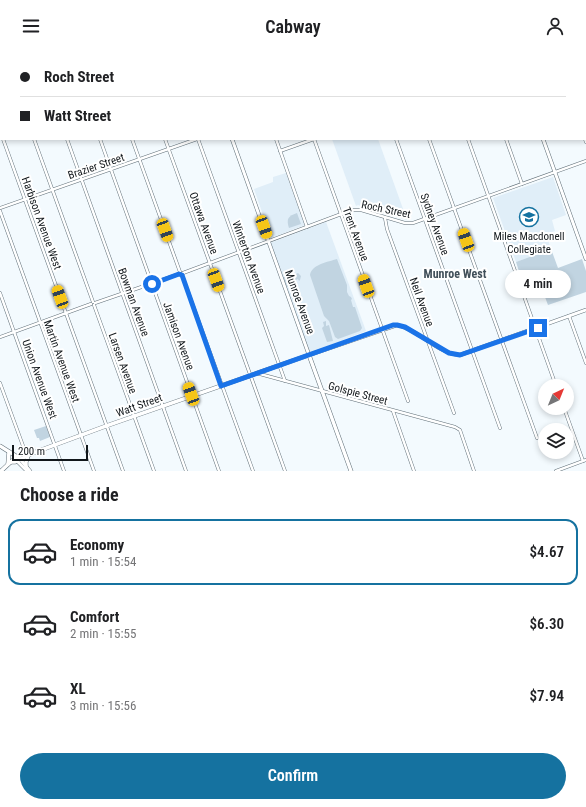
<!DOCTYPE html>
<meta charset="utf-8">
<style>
body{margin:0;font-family:"Roboto Condensed",sans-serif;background:#f2f2f2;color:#202124;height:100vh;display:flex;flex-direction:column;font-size:15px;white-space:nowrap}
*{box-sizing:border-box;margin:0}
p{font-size:13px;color:#757577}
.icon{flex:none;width:22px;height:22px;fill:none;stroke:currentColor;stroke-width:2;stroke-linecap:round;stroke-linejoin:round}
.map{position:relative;height:419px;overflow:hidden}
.panel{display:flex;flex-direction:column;background:#fff;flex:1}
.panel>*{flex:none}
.hud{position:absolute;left:0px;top:0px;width:586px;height:88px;box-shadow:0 2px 6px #0003;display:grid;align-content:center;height:88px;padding:0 20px;background:#fff}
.needle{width:26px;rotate:43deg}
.buttons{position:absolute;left:538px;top:327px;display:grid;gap:8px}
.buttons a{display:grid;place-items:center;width:36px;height:36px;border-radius:50%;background:#fff;box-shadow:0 2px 6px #0003;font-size:20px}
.scale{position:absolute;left:12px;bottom:10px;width:76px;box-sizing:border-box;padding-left:4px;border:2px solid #11171b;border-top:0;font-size:11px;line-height:14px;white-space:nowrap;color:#11171b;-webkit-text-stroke:3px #fff;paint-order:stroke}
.end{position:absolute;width:18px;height:18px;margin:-9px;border:5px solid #1a73e8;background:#fff;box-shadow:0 0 0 2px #fff}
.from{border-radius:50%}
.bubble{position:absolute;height:28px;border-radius:14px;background:#fff;box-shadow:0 2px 6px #0003;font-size:13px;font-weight:600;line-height:28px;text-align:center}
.car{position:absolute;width:12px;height:24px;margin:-12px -6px;border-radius:5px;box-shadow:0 0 3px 1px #0007;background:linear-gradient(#f5c518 24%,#345 0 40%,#f5c518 0 76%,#345 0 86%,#f5c518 0)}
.hud b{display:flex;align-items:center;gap:14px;height:38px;font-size:15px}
.hud b+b{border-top:1px solid #e0e0e0}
.hud i{width:10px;height:10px;background:#202124}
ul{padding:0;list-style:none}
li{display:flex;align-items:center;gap:12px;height:66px;margin:0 8px 6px;padding:0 12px;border:2px solid transparent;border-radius:12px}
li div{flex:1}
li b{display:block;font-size:15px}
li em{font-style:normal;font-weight:600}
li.current{border-color:#1572a0}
li>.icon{width:36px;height:36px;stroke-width:1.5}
h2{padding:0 20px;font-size:18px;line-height:48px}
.primary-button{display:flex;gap:8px;margin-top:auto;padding:8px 20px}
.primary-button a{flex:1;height:46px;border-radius:24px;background:#1572a0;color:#fff;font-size:16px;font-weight:600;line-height:46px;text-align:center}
header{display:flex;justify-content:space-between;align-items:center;height:52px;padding:0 20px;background:#fff;font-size:18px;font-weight:600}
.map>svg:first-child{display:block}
.built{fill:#e0eef8}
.green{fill:#c1d4e1}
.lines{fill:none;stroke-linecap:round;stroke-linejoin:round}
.minor-casing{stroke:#606f78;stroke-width:3.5}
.tertiary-casing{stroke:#606f78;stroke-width:4}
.secondary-casing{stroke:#606f78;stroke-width:4.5}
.minor{stroke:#fff;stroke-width:2.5}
.tertiary{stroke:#fff;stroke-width:3}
.secondary{stroke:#fff;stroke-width:3.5}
.route{stroke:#1a73e8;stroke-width:5}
.labels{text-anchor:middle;stroke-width:4;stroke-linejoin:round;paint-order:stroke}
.street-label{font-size:11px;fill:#11171b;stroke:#fff}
.poi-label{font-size:11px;fill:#11171b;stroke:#fff}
.neighbourhood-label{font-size:12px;font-weight:bold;fill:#414f59;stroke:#fff}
</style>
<header><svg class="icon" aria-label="menu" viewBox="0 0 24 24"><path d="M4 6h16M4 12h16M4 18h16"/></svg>Cabway<svg class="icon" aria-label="person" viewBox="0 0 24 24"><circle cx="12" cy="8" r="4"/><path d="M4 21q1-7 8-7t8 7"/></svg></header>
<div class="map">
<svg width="586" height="419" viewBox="0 0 586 419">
<rect width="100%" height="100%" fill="#f3fafe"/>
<g class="built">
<polygon points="332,87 378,87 407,168 358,153 356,154"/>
<polygon points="286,121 305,173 271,186 254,137 273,130 273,125"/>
<polygon points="553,125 566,163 552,168 555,179 546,182 551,197 516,210 493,146"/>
<polygon points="326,170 366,279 310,301 270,191"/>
</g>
<g class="green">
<path d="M297,161l4,11 -12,4c-3,-9 -1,-12 8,-15z"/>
<polygon points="551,197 558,216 582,207 586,219 586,240 548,253 540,232 525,238 516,210"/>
<path d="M337,207l10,26v7l2,4 2,1 1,2 -1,1 2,7h2l7,21 -2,3 -22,8 -3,-2 -6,-16 -5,-5 -14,-41c2,-11 18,-13 27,-16z"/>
<polygon points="298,221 301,224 300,228 299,229 298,227 291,230 291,232 287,235 283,225 289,224 290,226 297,224 296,222"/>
<polygon points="326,269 326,274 329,273 333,289 327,290 322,276 324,274 323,270"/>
<polygon points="46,374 50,385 40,389 39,386 37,386 34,378"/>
</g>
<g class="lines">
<defs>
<g id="minor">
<polyline points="36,0 36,1"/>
<polyline points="68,0 69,1"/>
<polyline points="101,0 102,1"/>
<polyline points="134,0 134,1"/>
<polyline points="167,0 167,1"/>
<polyline points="244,0 245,1"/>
<polyline points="282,0 283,1"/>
<polyline points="324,0 324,1"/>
<polyline points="365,0 365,1"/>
<polyline points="398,0 398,1"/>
<polyline points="437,0 437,1"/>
<polyline points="475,0 475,1"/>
<polyline points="551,1 554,0"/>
<polyline points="0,79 1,81"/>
<polyline points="3,87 123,419"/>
<polyline points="34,87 93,250"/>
<polyline points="67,87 186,419"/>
<polyline points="100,87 219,419"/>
<polyline points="132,87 180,220"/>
<polyline points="165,87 285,419"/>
<polyline points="198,87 285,329"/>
<polyline points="276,87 307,175"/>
<polyline points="314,87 408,349"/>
<polyline points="396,87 500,376"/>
<polyline points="429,87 537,386"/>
<polyline points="468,87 556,334"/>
<polyline points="506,87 522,132"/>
<polyline points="585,87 586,90"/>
<polyline points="280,99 314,87"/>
<polyline points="0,156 197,87"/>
<polyline points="0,159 94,419"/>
<polyline points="385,166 387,177 454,361"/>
<polyline points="183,221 352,158 361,158 405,171 413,171 586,109"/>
<polyline points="182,223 253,419"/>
<polyline points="0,241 64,419"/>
<polyline points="95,251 179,222"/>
<polyline points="94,253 154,419"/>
<polyline points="569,264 586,311"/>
<polyline points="0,285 91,252"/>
<polyline points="256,322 260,322 455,375 460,378 474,419"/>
<polyline points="0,331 26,402"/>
<polyline points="564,356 583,409"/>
<polyline points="393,359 414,419"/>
<polyline points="556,419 586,408"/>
</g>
<g id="tertiary">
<polyline points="200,0 200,1"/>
<polyline points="511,0 512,1"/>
<path d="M232,87l77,216 88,-30c21,4 43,30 63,30l126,-45"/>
<polyline points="543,87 586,207"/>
<polyline points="20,407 30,419"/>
<polyline points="17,409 27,419"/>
</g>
<g id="secondary">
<polyline points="56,1 59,0"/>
<polyline points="72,1 75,0"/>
<polyline points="0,20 1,20"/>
<polyline points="0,26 1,26"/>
<polyline points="0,394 19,406"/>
<polyline points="11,410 15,410 33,401 106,374 309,303 351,419"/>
<polyline points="8,412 9,400"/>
<polyline points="26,414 26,410 28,404"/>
<path d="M1,419c9,-8 19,-20 32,-18"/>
</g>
</defs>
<use href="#minor" class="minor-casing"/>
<use href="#tertiary" class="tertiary-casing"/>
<use href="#secondary" class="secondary-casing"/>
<use href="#minor" class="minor"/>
<use href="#tertiary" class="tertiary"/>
<use href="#secondary" class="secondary"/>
</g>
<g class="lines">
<polyline class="route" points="152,232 179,222 182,223 221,334 393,273 397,273 405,275 449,301 460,303 538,276"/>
</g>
<defs>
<symbol id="school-ring" viewBox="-11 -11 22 22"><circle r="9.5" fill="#fff" stroke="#1572a0" stroke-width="1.5"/><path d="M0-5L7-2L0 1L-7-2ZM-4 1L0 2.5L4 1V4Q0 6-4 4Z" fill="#1572a0"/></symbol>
</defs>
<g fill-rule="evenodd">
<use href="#school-ring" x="518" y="154" width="22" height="22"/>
</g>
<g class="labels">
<g class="street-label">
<text transform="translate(96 114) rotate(-19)" y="4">Brazier Street</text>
<text transform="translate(386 157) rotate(12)" y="4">Roch Street</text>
<text transform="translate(42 171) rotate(70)" y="4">Harbison Avenue West</text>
<text transform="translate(204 171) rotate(70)" y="4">Ottawa Avenue</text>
<text transform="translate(435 172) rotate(70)" y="4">Sydney Avenue</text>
<text transform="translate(356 182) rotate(70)" y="4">Trent Avenue</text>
<text transform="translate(249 205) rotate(70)" y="4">Winterton Avenue</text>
<text transform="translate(134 250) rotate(70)" y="4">Bowman Avenue</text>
<text transform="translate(300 250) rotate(70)" y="4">Munroe Avenue</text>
<text transform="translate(422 250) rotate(70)" y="4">Neil Avenue</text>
<text transform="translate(179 284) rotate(70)" y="4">Jamison Avenue</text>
<text transform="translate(62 309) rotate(70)" y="4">Martin Avenue West</text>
<text transform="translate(123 311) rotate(70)" y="4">Larsen Avenue</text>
<text transform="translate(40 327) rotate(70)" y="4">Union Avenue West</text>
<text transform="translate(358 341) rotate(15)" y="4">Golspie Street</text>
<text transform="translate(139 353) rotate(-20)" y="4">Watt Street</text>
</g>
<g class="poi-label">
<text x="529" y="188">Miles Macdonell<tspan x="529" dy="13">Collegiate</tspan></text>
</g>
<g class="neighbourhood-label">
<text x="455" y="226">Munroe West</text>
</g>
</g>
</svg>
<div class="buttons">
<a><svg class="needle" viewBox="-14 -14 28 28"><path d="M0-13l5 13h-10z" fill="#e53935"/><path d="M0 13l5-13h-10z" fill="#757577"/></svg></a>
<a><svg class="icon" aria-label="layers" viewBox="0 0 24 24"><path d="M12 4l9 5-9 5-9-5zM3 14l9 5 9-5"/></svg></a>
</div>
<div class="scale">200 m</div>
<i class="end from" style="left:152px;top:232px"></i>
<i class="end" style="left:538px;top:276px"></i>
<div class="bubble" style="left:505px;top:218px;width:66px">4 min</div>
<i class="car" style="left:264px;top:175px;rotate:160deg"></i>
<i class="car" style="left:165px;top:178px;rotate:160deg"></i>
<i class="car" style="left:466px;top:188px;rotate:340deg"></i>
<i class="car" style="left:216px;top:228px;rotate:160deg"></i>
<i class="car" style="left:366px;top:234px;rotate:340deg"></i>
<i class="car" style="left:60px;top:245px;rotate:340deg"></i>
<i class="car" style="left:191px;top:342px;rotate:340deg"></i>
<div class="hud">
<b><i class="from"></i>Roch Street</b>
<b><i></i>Watt Street</b>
</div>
</div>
<section class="panel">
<h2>Choose a ride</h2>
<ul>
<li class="current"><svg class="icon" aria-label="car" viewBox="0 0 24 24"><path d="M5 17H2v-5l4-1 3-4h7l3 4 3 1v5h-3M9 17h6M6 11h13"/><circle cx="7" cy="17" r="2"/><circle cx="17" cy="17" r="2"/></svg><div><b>Economy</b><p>1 min · 15:54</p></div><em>$4.67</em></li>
<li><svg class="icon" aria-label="car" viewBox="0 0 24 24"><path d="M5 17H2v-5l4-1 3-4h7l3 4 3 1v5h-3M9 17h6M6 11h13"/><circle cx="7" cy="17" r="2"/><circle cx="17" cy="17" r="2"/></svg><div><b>Comfort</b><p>2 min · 15:55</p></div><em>$6.30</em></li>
<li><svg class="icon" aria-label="car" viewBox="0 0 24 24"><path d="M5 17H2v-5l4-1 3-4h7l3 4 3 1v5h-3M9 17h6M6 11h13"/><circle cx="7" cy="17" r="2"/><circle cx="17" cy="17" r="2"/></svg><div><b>XL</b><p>3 min · 15:56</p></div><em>$7.94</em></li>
</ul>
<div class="primary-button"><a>Confirm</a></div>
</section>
